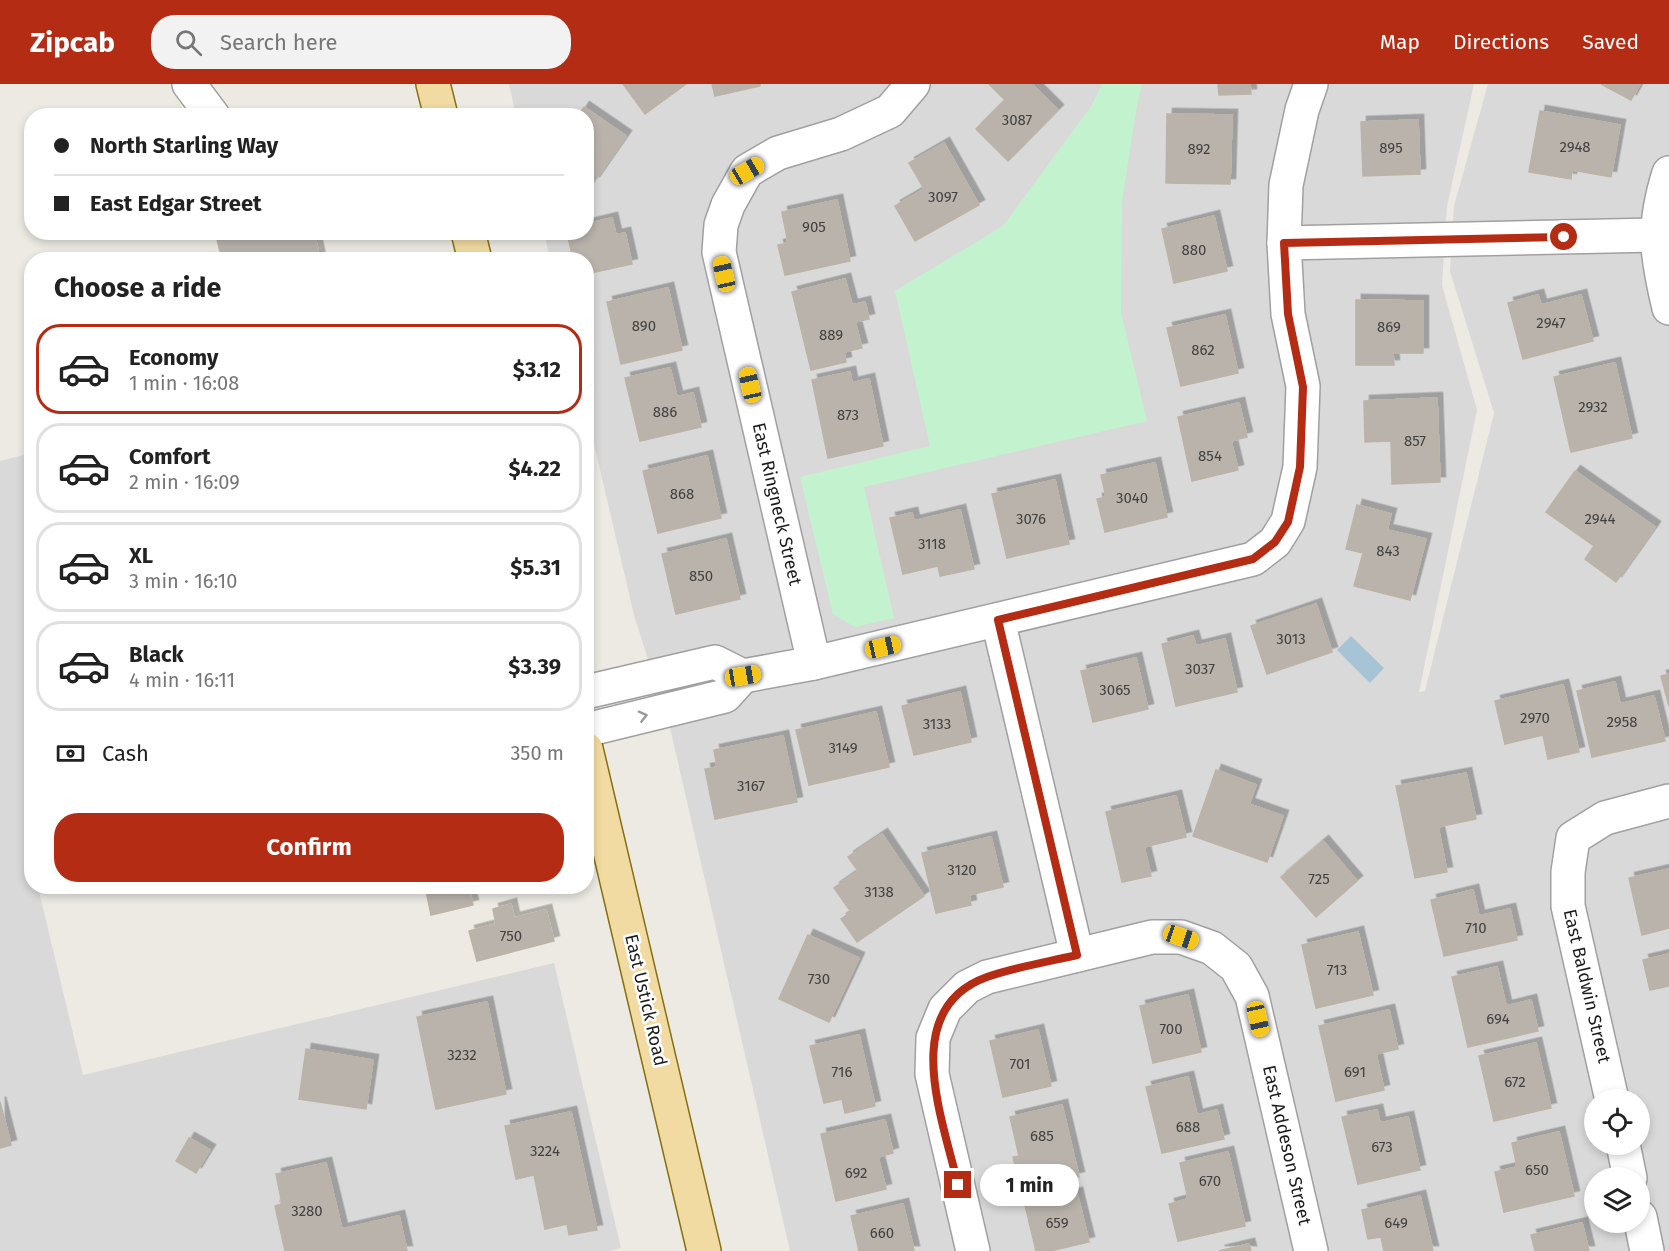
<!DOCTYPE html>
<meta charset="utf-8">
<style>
body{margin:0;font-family:"Fira Sans",sans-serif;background:#f2f2f2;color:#222;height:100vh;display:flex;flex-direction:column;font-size:22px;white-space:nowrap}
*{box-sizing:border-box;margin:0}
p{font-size:20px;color:#767676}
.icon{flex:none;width:33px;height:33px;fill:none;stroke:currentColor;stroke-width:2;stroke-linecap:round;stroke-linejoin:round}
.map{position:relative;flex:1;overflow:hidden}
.side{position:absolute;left:24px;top:168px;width:570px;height:642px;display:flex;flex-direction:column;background:#fff;border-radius:24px;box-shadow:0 3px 9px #0003}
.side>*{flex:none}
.top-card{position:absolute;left:24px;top:24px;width:570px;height:132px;border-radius:24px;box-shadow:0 3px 9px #0003;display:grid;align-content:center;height:132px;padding:0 30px;background:#fff}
.buttons{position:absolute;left:1584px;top:1005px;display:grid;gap:12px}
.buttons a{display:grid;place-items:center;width:66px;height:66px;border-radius:50%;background:#fff;box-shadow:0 3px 9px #0003;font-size:30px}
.end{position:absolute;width:27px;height:27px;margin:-14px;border:8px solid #b42c14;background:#fff;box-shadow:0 0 0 3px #fff}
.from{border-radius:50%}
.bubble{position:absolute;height:42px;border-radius:21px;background:#fff;box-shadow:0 3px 9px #0003;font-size:20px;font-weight:700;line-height:42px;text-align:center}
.car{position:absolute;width:18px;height:36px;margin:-18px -9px;border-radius:8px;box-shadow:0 0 4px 2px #0007;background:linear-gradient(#f5c518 24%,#345 0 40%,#f5c518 0 76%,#345 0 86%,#f5c518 0)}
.top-card b{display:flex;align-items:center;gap:21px;height:57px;font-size:22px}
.top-card b+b{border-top:2px solid #e0e0e0}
.top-card i{width:15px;height:15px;background:#222}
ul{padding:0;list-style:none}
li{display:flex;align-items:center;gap:18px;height:90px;margin:0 12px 9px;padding:0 18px;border:3px solid #e0e0e0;border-radius:24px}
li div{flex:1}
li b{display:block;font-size:22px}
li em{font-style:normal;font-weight:700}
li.active{border-color:#b42c14}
li>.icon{width:54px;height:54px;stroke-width:1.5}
h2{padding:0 30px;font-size:27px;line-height:72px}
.pay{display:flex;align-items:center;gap:15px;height:66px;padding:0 30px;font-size:22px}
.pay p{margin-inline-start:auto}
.action{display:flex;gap:12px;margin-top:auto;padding:12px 30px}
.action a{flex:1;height:69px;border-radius:24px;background:#b42c14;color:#fff;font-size:24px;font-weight:700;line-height:69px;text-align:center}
header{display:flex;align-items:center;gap:36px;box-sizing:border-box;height:84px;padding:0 30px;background:#b42c14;color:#fff}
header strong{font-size:28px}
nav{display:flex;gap:33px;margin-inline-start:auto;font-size:21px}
.search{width:420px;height:54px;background:#f2f2f2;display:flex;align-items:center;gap:15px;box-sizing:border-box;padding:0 21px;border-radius:24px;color:#767676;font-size:22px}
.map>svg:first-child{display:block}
.residential{fill:#dad9d9;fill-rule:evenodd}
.park{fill:#c3f3ce}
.water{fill:#a7c4d6}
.building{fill:#b9b3ac;stroke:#bcb3a6;stroke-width:1.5;filter:url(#shadow)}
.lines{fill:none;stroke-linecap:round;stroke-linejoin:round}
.minor-casing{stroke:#a0a0a0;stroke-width:36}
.major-casing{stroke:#85700f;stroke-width:36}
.minor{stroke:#fff;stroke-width:33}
.major{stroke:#f2dba2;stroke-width:33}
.oneway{stroke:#999}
.route{stroke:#b42c14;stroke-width:8}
.labels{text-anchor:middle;stroke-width:5;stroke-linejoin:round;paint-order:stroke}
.number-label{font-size:15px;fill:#434240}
.street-label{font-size:18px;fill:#1c1c1c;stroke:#fff}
</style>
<header>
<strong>Zipcab</strong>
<div class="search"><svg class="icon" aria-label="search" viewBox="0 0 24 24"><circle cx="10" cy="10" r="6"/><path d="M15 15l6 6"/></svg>Search here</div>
<nav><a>Map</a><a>Directions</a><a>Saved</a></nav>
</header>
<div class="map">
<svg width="1669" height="1167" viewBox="0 0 1669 1167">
<defs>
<filter id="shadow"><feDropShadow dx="5.5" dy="-5.5" stdDeviation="0" flood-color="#0004"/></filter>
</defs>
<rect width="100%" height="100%" fill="#eceae3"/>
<g class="residential">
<path d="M509,0h965l-27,122 -5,79 35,125 -58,282 6,-1 69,-278 -44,-142 4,-65 34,-122h181v1167h-879l-119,-519 -37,-117 -47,-201 -1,-154 -36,-1 -6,-26 42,-1v-116l-70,-1zM1594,1016h46v44h-46zM1594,1094h46v44h-46z"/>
<polygon points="31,369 32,802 38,803 83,991 554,879 621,1164 610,1167 0,1167 0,377"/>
</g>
<polygon class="park" points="1102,0 1142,0 1137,21 1122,117 1121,229 1147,337 864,403 894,534 855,543 833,530 800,393 930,362 895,207 1003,142 1092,21"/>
<polygon class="water" points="1351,552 1384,584 1370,599 1337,566"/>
<g class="building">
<polygon points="623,0 686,0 645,30"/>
<polygon points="712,0 760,0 760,2 715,12"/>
<polygon points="989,0 1032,0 1058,26 1008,77 976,45 1005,16"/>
<polygon points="1218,0 1250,0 1251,10 1219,11"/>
<polygon points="1601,0 1640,0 1631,16"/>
<polygon points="584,23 626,52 594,98 586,93 586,32 578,32"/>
<polygon points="1540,27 1620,41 1611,93 1572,86 1571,95 1529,88"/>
<polygon points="1167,30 1232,31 1230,100 1166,99"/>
<polygon points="1418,36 1420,90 1363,92 1361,38"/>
<polygon points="944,59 979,121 915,157 895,122 924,105 909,79"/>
<polygon points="837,116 850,177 785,191 778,161 788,159 782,128"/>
<polygon points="1214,132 1227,187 1174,199 1162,145"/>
<polygon points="612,134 616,151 625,149 632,180 586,190 586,176 573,176 567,148 586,148 586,140"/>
<polygon points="246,148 314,148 320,176 222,176 217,155"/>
<polygon points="845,195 852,221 865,218 869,235 855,238 862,264 844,268 846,278 811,286 792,208"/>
<polygon points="668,204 682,266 621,280 607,218"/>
<polygon points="1538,211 1541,221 1581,211 1593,257 1523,275 1508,219"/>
<polygon points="1356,216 1423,217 1423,269 1393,269 1394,281 1356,281"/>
<polygon points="1225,231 1238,289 1181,302 1167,244"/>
<polygon points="1615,279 1632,354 1571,368 1554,293"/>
<polygon points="670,284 677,313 693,309 701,343 640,357 625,294"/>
<polygon points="850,288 852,299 869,295 883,362 828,374 812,296"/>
<polygon points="1437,314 1440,398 1392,400 1391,357 1365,358 1364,317"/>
<polygon points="1239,319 1247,353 1231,357 1238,386 1192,397 1178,333"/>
<polygon points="707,372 721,434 658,449 643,387"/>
<polygon points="1155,379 1167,433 1105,448 1097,415 1106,413 1101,391"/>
<polygon points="1575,387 1655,443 1616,498 1585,475 1594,462 1546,428"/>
<polygon points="1055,396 1069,460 1007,474 992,410"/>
<polygon points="1357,421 1391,430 1387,446 1426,455 1410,516 1354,502 1363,469 1346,465"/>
<polygon points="960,426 974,485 940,492 938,482 903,490 890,434 912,429 914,437"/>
<polygon points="726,455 740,515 676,530 662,470"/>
<polygon points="1316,520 1332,568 1267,590 1251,542"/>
<polygon points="1193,552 1196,562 1225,555 1237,608 1176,622 1162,560"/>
<polygon points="1136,574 1148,625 1093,638 1081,587"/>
<polygon points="1669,590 1669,622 1661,592"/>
<polygon points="1615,598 1620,620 1654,612 1665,657 1592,673 1577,607"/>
<polygon points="1563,601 1579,668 1548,675 1543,651 1505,660 1495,617"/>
<polygon points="960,608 971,658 914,671 902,622"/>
<polygon points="876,628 889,683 809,701 796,646"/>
<polygon points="783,652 797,718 715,735 705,685 717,683 714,666"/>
<polygon points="1216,686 1256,701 1249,720 1283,732 1267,778 1193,752"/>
<polygon points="1466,689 1476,735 1438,743 1447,788 1415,794 1396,702"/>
<polygon points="1176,712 1186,753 1144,763 1151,792 1122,798 1106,728"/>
<polygon points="882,750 924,812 857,858 841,835 851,828 834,804 858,787 848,773"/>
<polygon points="991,753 1003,803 969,811 971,821 936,829 922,769"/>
<polygon points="1323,757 1357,797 1316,833 1281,793"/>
<polygon points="1669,785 1669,844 1642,851 1629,794"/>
<polygon points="425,802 468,802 473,821 431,831"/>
<polygon points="1473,806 1479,832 1510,825 1517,856 1444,872 1431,816"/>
<polygon points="511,820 514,834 546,826 554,857 477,877 469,847 496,840 493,825"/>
<polygon points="1358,848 1373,911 1316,924 1302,861"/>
<polygon points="808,851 859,874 829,938 779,915"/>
<polygon points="1669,870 1669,902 1650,906 1643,876"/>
<polygon points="1497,883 1506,922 1531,916 1538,947 1468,963 1452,893"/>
<polygon points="1188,911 1201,968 1153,979 1140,922"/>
<polygon points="487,918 506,1010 436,1025 417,933"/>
<polygon points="1389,926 1398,965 1376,970 1384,1006 1336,1017 1319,942"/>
<polygon points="1038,946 1051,1002 1003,1013 990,957"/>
<polygon points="859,951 875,1022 845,1029 842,1015 824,1019 810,962"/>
<polygon points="1536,959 1551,1024 1494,1037 1479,972"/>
<polygon points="306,965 373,976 366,1025 299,1015"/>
<polygon points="1188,993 1197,1031 1217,1026 1224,1055 1162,1069 1146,1003"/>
<polygon points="0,1018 11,1061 0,1064"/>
<polygon points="1062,1021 1079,1093 1021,1106 1013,1073 1019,1072 1010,1033"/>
<polygon points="1377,1026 1380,1039 1408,1033 1420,1086 1358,1100 1342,1033"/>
<polygon points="571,1028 597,1146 569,1151 567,1140 545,1145 534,1091 516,1095 505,1042"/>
<polygon points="885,1036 893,1069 878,1073 886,1105 836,1117 821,1050"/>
<polygon points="1559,1048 1574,1112 1504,1128 1495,1088 1517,1083 1512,1059"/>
<polygon points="189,1054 210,1066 196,1089 176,1077"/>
<polygon points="1228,1068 1245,1142 1178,1157 1169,1120 1188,1115 1180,1079"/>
<polygon points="326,1079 342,1145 399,1132 407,1167 285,1167 275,1122 282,1120 276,1090"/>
<polygon points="1077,1109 1089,1158 1050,1167 1036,1167 1025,1121"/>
<polygon points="1420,1112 1433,1167 1384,1167 1381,1153 1368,1155 1362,1126"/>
<polygon points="903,1120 914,1167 859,1167 851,1132"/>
<polygon points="1582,1139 1589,1167 1535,1167 1531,1151"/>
<polygon points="1249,1160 1251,1167 1219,1167"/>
</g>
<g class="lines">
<defs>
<g id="minor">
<polyline points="189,0 213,32"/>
<path d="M1669,89c-17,54 -13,81 0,135"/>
<polyline points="1284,159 1656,151"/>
<polyline points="998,536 1077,871"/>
<polyline points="814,579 719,168 721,141 728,121 747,87 778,69 841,50 890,27 913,0"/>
<polyline points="743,592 814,579 1253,475 1275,458 1288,437 1300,383 1303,302 1288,230 1284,159 1286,101 1302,26 1311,0"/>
<polyline points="586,608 715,578 743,592 725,612 586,646"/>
<polyline points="1612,1016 1568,822 1568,788 1573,754 1605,734 1669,717"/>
<polyline points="1623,1060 1630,1094"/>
<polyline points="1640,1133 1647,1167"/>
<polyline points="973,1167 932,990 933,954 945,925 967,903 987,893 1152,853 1181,853 1212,864 1236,883 1252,912 1311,1167"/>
</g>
<g id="major">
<polyline points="433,0 441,32"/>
<polyline points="468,148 475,176"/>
<polyline points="586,665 704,1167"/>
</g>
</defs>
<use href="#minor" class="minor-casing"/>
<use href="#major" class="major-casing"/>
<use href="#minor" class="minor"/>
<use href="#major" class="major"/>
</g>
<defs><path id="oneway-chevron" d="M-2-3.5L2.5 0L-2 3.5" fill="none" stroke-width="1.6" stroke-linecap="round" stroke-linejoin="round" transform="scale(1.5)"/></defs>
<use class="oneway" href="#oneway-chevron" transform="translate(643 632) rotate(-14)"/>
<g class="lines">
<path class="route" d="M958,1101c-15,-66 -60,-176 29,-208 28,-10 60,-15 90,-22l-79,-335 255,-61 22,-17 13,-20 12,-55 3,-80 -15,-73 -4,-71 280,-6"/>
</g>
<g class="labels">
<g class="number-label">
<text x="1017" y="41">3087</text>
<text x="1575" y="68">2948</text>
<text x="1391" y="69">895</text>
<text x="1199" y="70">892</text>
<text x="943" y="118">3097</text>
<text x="814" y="148">905</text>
<text x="1194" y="171">880</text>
<text x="1551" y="244">2947</text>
<text x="644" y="247">890</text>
<text x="1389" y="248">869</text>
<text x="831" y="256">889</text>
<text x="1203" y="271">862</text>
<text x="1593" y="328">2932</text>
<text x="665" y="333">886</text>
<text x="848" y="336">873</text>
<text x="1415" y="362">857</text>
<text x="1210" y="377">854</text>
<text x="682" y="415">868</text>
<text x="1132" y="419">3040</text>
<text x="1031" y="440">3076</text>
<text x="1600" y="440">2944</text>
<text x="932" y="465">3118</text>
<text x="1388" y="472">843</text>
<text x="701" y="497">850</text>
<text x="1291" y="560">3013</text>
<text x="1200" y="590">3037</text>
<text x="1115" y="611">3065</text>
<text x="1535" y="639">2970</text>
<text x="1622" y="643">2958</text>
<text x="937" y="645">3133</text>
<text x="843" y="669">3149</text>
<text x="751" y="707">3167</text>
<text x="962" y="791">3120</text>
<text x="1319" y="800">725</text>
<text x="879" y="813">3138</text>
<text x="1476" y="849">710</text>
<text x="511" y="857">750</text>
<text x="1337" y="891">713</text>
<text x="819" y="900">730</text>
<text x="1498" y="940">694</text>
<text x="1171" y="950">700</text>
<text x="462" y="976">3232</text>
<text x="1020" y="985">701</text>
<text x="842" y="993">716</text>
<text x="1355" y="993">691</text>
<text x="1515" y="1003">672</text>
<text x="1188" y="1048">688</text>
<text x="1042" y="1057">685</text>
<text x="1382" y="1068">673</text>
<text x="545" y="1072">3224</text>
<text x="1537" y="1091">650</text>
<text x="856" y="1094">692</text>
<text x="1210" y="1102">670</text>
<text x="307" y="1132">3280</text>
<text x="1057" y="1144">659</text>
<text x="1396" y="1144">649</text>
<text x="882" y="1154">660</text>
</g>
<g class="street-label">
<text transform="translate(777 420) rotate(77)" y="6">East Ringneck Street</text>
<text transform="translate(1587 902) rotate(77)" y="6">East Baldwin Street</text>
<text transform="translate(646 916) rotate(77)" y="6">East Ustick Road</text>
<text transform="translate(1287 1061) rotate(77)" y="6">East Addeson Street</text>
</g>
</g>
</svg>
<div class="buttons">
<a><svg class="icon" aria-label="locate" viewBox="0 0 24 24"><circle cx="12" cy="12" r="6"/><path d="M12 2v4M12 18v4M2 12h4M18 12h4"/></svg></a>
<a><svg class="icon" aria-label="layers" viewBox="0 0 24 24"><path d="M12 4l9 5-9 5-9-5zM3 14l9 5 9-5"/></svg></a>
</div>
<i class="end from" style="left:1564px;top:153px"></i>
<i class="end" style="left:958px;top:1101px"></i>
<div class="bubble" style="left:980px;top:1080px;width:99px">1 min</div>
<i class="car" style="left:747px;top:87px;rotate:60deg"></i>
<i class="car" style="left:724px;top:190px;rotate:347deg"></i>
<i class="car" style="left:750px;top:301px;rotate:347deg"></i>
<i class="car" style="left:883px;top:563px;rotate:77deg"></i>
<i class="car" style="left:743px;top:592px;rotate:80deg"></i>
<i class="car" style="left:1181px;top:853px;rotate:109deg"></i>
<i class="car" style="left:1258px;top:935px;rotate:167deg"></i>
<div class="top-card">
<b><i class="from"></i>North Starling Way</b>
<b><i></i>East Edgar Street</b>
</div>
<section class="side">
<h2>Choose a ride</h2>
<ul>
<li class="active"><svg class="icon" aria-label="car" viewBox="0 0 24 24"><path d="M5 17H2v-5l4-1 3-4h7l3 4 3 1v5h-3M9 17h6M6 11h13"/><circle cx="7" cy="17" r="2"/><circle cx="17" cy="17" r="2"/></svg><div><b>Economy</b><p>1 min · 16:08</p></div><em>$3.12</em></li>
<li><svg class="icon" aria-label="car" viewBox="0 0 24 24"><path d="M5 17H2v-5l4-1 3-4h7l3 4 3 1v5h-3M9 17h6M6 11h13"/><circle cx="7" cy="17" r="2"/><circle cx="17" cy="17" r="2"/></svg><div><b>Comfort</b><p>2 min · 16:09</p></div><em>$4.22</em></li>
<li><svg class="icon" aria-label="car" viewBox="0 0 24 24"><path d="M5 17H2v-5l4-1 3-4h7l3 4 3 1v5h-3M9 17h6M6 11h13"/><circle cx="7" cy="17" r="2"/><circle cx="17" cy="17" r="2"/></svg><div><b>XL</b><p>3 min · 16:10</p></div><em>$5.31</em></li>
<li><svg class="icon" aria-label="car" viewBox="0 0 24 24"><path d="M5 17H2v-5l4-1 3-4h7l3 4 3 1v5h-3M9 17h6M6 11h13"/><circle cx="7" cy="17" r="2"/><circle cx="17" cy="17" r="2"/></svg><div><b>Black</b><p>4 min · 16:11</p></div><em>$3.39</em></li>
</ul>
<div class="pay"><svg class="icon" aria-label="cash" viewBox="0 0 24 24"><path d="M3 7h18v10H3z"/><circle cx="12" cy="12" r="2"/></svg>Cash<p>350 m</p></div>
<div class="action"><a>Confirm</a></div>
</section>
</div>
